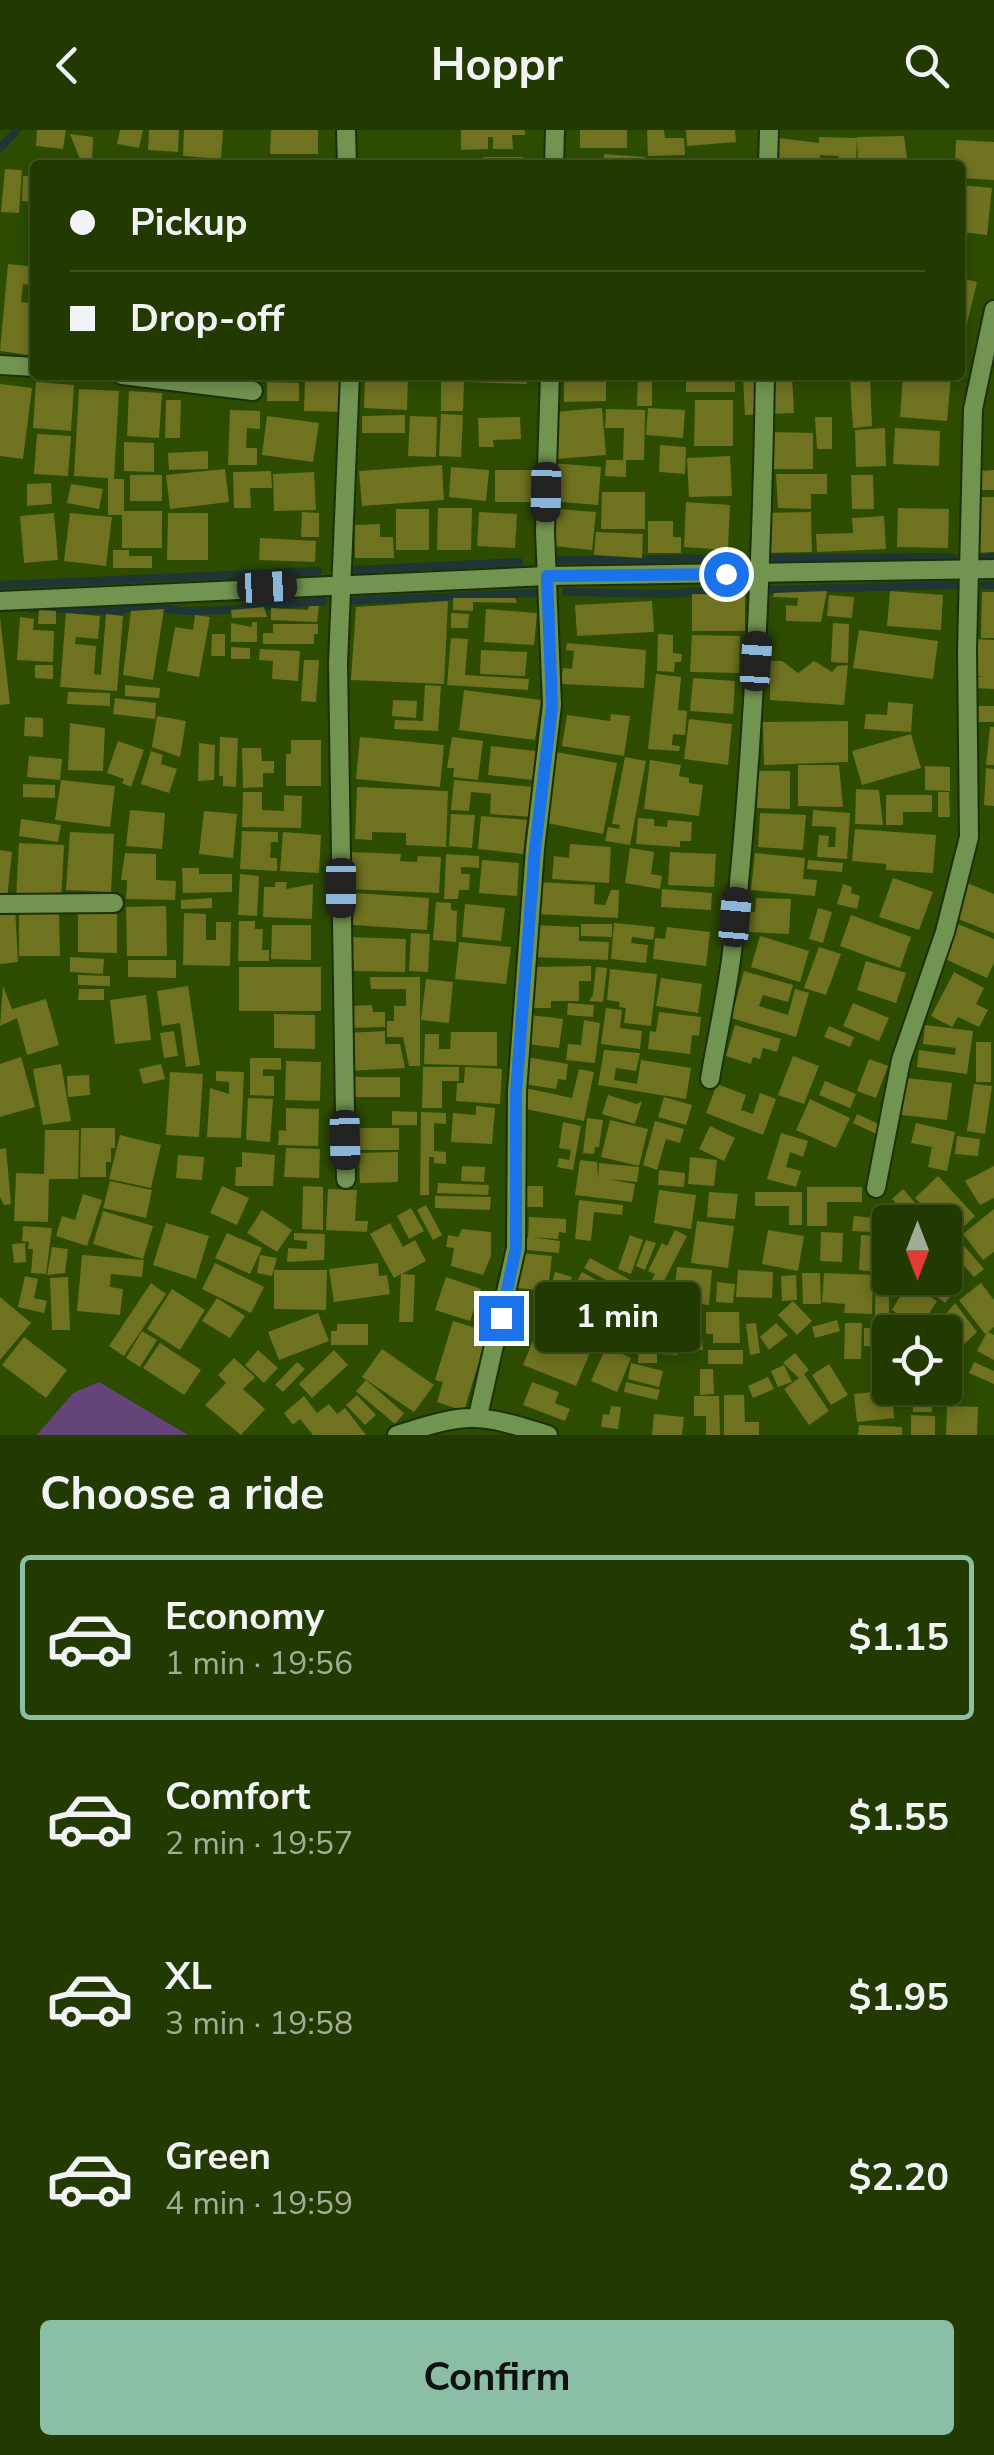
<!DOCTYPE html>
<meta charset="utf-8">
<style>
body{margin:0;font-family:"Nunito Sans",sans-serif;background:#2e440f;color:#f1f3f6;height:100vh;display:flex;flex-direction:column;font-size:38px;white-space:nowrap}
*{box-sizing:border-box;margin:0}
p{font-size:32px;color:#a2ac99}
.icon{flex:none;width:55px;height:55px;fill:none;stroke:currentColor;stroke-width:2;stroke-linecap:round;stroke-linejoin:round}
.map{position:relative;height:1305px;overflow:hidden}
.drawer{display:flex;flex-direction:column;background:#223900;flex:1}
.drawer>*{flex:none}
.top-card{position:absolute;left:30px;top:30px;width:935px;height:220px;border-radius:10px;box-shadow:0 5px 15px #0003,0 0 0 2px #3f5322;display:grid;align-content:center;height:220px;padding:0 40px;background:#223900}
.needle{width:65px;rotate:180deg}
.fabs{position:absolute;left:872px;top:1075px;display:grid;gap:20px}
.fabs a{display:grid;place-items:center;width:90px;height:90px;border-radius:10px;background:#223900;box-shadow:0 5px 15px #0003,0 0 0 2px #3f5322;font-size:50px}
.end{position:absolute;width:45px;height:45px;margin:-22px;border:12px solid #1a73e8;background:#fff;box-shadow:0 0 0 5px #fff}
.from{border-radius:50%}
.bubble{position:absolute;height:70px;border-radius:10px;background:#223900;box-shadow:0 5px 15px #0003,0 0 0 2px #3f5322;font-size:32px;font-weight:700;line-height:70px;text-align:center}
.car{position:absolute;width:30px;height:60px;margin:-30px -15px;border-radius:12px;box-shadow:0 0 8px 2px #0007;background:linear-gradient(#222 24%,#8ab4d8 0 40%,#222 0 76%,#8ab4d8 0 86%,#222 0)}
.top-card b{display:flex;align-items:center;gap:35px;height:95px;font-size:38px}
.top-card b+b{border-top:2px solid #3f5322}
.top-card i{width:25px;height:25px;background:#f1f3f6}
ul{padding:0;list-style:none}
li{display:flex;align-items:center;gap:30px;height:165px;margin:0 20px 15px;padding:0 20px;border:5px solid transparent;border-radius:10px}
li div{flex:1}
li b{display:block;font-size:38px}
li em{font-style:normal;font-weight:700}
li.current{border-color:#8abfa5}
li>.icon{width:90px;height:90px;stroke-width:1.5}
h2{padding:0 40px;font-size:45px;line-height:120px}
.cta{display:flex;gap:20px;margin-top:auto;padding:20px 40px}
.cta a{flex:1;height:115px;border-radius:10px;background:#8abfa5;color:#111;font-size:40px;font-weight:700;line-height:115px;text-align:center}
header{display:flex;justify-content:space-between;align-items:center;height:130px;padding:0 40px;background:#223900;font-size:45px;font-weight:700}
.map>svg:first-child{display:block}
.green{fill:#65447a}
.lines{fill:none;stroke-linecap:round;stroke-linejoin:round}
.stream{stroke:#1e3634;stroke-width:8}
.building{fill:#6f721f}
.minor-casing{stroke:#1d2e0a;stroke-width:22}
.minor{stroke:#719450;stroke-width:18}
.route{stroke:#1a73e8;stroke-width:12}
</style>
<header><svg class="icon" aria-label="back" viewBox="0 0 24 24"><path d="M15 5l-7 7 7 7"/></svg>Hoppr<svg class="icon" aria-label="search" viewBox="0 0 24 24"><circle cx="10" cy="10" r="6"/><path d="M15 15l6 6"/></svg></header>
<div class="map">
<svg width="994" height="1305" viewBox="0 0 994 1305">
<rect width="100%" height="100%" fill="#2d4c00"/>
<polygon class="green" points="99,1252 188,1305 37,1305 73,1263"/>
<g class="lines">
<g class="stream">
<polyline points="0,18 17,0"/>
<polyline points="766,428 953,427"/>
<polyline points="974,428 994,427"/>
<polyline points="558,430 743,428"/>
<polyline points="351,440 519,432"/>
<polyline points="0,455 318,441"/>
<polyline points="984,455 994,455"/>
<polyline points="765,460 955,455"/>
<polyline points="566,462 670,464 734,458"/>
<polyline points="348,471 533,463"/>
<path d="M29,478l91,3c23,-10 46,0 70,0 43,0 90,-6 133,-10"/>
</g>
</g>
<g class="building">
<polygon points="37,0 66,0 63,19 36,16"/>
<polygon points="120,0 143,0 139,18 117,14"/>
<polygon points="149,0 179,0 178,22 148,20"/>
<polygon points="184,0 223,0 221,29 183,26"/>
<polygon points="271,0 318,0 318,24 270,24"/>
<polygon points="461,0 525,0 525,5 512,5 513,19 493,19 493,7 488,7 488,19 461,20"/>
<rect x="580" y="0" width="47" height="18"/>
<polygon points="647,0 664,0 665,8 684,8 685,25 648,26"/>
<polygon points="686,0 735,0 736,12 687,16"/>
<polygon points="70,4 93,7 92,32 81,32"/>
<polygon points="904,6 908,35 858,35 857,7"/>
<polygon points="819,7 857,8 856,35 839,35 839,26 820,25 819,35 776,35 779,8 819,13"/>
<polygon points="956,10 994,12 994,50 960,48 960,35 955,35"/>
<polygon points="604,24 645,27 645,35 604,35"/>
<rect x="483" y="27" width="40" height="8"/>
<rect x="264" y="29" width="59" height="6"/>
<polygon points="361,30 409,31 409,35 361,35"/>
<polygon points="5,39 22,40 19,83 1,82"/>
<polygon points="23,46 35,46 35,72 22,71"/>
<polygon points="960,55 992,58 987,105 960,102"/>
<polygon points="8,134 35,137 35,163 31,163 32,155 23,154 21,172 35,174 35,226 0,221"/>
<polygon points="960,148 977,152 967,193 960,191"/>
<polygon points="365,245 408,245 407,280 364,278"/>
<polygon points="441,245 527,245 527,254 464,252 463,281 441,281"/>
<polygon points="564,245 606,245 606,271 564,272"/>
<polygon points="638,245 652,245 652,276 637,276"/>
<rect x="686" y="245" width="49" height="17"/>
<polygon points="792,245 794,283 745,285 743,246"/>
<polygon points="903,245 951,246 947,291 900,287"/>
<polygon points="870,248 872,296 853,298 850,249"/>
<polygon points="305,249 345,249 344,282 304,281"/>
<polygon points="36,252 74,255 71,301 33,298"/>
<polygon points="267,252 299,253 299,271 267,271"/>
<polygon points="0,254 32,258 23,329 0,326"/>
<polygon points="79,259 119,261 114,349 124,349 124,381 162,381 162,418 122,418 122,385 108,385 108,348 74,346"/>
<polygon points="129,261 162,263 159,308 127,306"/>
<polygon points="166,270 181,270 180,308 165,308"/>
<polygon points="695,270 733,270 733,316 694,316"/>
<polygon points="602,278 606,325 557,329 553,282"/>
<polygon points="648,278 685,280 683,308 646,305"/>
<polygon points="606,279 645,280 644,330 626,330 626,347 605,346 606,330 623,330 624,298 605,298"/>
<polygon points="230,280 260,281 260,299 247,298 246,318 257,318 257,335 228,335"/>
<polygon points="441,284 463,285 461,327 439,326"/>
<polygon points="405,285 405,303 362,303 362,286"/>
<polygon points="267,286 319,293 313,332 262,325"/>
<polygon points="410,286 437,287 436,327 408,326"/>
<polygon points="520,287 521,309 493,310 494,317 479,317 478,288"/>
<polygon points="815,287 832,287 832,319 817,319"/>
<polygon points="885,298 886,336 856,337 855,300"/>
<polygon points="895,298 940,301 939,336 893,334"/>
<polygon points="770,302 813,303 813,339 770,339"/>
<polygon points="37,304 71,306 68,346 34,344"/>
<polygon points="124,312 154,313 154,342 124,341"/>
<polygon points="660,315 686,317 685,344 659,342"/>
<polygon points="208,321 208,339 169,340 168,323"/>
<polygon points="730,326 732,366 689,367 687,328"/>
<polygon points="551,333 601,337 598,375 549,371"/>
<polygon points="442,335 444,370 362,376 359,341"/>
<polygon points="451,337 489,340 486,371 449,367"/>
<polygon points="225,339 229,372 170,379 166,345"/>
<rect x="495" y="340" width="42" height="32"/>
<polygon points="994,340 994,360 979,360 979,341"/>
<polygon points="271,341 272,358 250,358 251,378 234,378 233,342"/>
<polygon points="314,342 316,380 274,381 273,344"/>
<polygon points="776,344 827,344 827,364 811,364 811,379 778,378"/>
<rect x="130" y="345" width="32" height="26"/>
<polygon points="851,345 873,345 874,379 852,379"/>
<polygon points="51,353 52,374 27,376 27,354"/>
<polygon points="71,354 103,359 99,379 67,373"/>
<polygon points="602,362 645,362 645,399 601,399"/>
<polygon points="977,367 994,367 994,422 976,423"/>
<polygon points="686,372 730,375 728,420 684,417"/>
<polygon points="438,378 472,378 471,420 437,420"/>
<polygon points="898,378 949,379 948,418 897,417"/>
<rect x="396" y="379" width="33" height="41"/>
<polygon points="557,379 596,382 592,420 554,416"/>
<polygon points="302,382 319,383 319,407 301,407"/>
<polygon points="479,382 517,384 515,418 477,416"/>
<polygon points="811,382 812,422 765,423 764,383"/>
<polygon points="54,383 58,430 24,433 20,386"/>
<polygon points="70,383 112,387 106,436 64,431"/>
<polygon points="168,383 208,383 208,430 167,430"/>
<polygon points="884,386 886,419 817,422 816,404 853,403 852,388"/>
<polygon points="648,391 673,391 673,407 681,407 681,423 648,423"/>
<polygon points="380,394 380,407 393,407 394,428 355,428 355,395"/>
<polygon points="596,402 643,404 642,428 594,425"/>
<polygon points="260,408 316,411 315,432 259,430"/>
<polygon points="113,420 129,420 129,426 152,426 152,438 113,438"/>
<polygon points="827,461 821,492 786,491 786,475 797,476 798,468 773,467 774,463"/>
<polygon points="890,461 943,465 941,500 887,496"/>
<polygon points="982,462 994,462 994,508 981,508"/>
<polygon points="692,464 745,465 745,501 692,501"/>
<polygon points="829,465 854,467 852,488 827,486"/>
<polygon points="453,468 515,468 517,473 473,472 473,481 453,480"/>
<polygon points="448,471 444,554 351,550 356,477"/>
<polygon points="652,471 654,502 577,506 575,475"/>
<polygon points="309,476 319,476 317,492 271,490 271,478 308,480"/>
<polygon points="264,477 267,487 232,488 231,480"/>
<polygon points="164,479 153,550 123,545 131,481"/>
<polygon points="486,479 537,483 534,515 484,512"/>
<polygon points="39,480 56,481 56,494 38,494"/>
<polygon points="66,483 100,486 98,509 76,507 75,514 96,516 94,544 101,545 106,484 123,486 117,561 60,557"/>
<polygon points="451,483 469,484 468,498 451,498"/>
<polygon points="195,485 210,487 199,547 167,541 175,497 193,500"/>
<polygon points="0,487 10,574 0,575"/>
<polygon points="20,487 34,489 33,500 54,501 53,532 17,530"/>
<polygon points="252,492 257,492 257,512 231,512 231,493 252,497"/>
<polygon points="833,493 849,494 848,533 831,532"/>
<polygon points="273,494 318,494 318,504 314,504 314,514 263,514 263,503 273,503"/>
<polygon points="859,500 938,511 933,549 853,538"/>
<polygon points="212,504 225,504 225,526 211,526"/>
<polygon points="658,504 673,505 673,523 682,524 681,532 675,532 674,542 657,541"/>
<polygon points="692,505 740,506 739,543 690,542"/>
<polygon points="451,508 468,509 465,545 529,549 528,560 447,555"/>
<polygon points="973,509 994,510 994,559 975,558 975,547 985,546 972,546"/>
<polygon points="567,513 646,520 644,558 561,554 563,538 572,539 574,521 566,520"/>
<polygon points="231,517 250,518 250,529 231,529"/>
<polygon points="260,519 300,521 298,551 272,549 273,531 259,530"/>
<polygon points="481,520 527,522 525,546 480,544"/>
<polygon points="304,530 319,530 316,572 301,571"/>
<polygon points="770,531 782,531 798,543 814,531 832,542 837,536 848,535 844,575 770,570"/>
<polygon points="35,535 53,535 53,549 35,548"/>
<polygon points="656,544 681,547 678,580 687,581 685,605 673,604 672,615 680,616 679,621 648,619"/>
<polygon points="693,548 735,551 733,584 690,581"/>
<polygon points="125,555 160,558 159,568 125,566"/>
<polygon points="425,555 441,556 438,601 394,599 395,590 423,591"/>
<polygon points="464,560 541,570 535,610 459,600"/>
<polygon points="68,562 110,563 110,576 67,574"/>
<polygon points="115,568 156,573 155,589 113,584"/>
<polygon points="393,570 417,571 416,588 392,586"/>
<polygon points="888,572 913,574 911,602 864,599 866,584 887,585"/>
<rect x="976" y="576" width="18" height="16"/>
<polygon points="611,584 630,586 624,626 562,616 567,585 610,591"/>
<polygon points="157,586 186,591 180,627 152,617"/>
<polygon points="25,587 43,588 43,607 24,606"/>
<polygon points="689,589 732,594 728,635 684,629"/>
<polygon points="848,591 848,632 764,635 763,592"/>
<polygon points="70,593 105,598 103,641 68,640"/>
<polygon points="990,597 994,597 994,635 986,635"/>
<polygon points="911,604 921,638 862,655 852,621"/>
<polygon points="220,607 238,608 236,657 223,656 223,646 219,646"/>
<polygon points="360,607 444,615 440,657 356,649"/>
<polygon points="452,607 483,611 478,650 453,647 454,638 447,638"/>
<polygon points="291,610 321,610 321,656 286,656 286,624 291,624"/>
<polygon points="118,611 144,620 131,657 122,653 124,649 107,643"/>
<polygon points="199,613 215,615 214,650 198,651"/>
<polygon points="491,616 536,621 532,650 488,645"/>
<polygon points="242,618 261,618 262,631 274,631 274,643 263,643 263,657 243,658"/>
<polygon points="151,621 163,625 161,634 177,639 169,663 141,654"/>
<polygon points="556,622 617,633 603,704 542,692"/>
<polygon points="29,626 62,629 60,650 27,647"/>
<polygon points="625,627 646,631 630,715 605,711 608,697 619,699 620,695 612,694"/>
<polygon points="650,630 681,635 679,646 689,648 689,653 703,655 699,686 644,679"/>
<polygon points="798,635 839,635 843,677 798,676"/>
<polygon points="925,636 950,637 950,661 925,660"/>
<polygon points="986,638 994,639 994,676 984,675"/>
<polygon points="758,641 790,641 790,679 757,678"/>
<polygon points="61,650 115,656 110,697 55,690"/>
<polygon points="454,650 535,657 532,687 490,684 491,664 471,662 469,681 451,680"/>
<polygon points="23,654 55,655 55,668 23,667"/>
<polygon points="357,657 448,661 446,717 406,715 406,703 372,702 372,710 355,709"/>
<polygon points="856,659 879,660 883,695 855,694"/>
<polygon points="243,662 262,662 262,680 284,681 284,665 302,666 301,698 242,697"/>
<polygon points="938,662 949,662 950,687 938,687"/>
<polygon points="886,665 932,665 932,682 903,682 903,695 886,695"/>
<polygon points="130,680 165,683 162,719 126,716"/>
<polygon points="813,680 850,683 847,729 817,727 819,705 829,706 828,717 835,717 836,697 812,696"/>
<polygon points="204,681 237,684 233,728 199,724"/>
<polygon points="760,683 806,685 803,720 758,717"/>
<polygon points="451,684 475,685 472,718 449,716"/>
<polygon points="481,686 527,690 523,724 478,719"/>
<polygon points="638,688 654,689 654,696 667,697 668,690 692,692 691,711 680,711 680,717 636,714"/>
<polygon points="21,689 61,695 58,712 19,706"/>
<polygon points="855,699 936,705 933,743 886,740 886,734 852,731"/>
<polygon points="242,701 278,702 278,712 271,712 270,728 277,728 277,741 240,739"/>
<polygon points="70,702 114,704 111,762 66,760"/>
<polygon points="283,702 321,705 319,743 280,741"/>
<polygon points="19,713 64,715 61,771 16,769"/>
<polygon points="570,714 611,717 609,753 552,749 554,726 569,728"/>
<polygon points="630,718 654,722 651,744 662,746 660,759 625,753"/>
<polygon points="0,720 12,722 7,769 0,768"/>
<polygon points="350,722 401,724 400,731 417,732 418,726 441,727 439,763 348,759"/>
<polygon points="670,722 716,724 714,757 668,755"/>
<polygon points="125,723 156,724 156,750 176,751 175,770 126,769 127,750 121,750"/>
<polygon points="755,723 805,728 803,749 817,750 815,766 751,760"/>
<polygon points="446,724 479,726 479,738 461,737 461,744 470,744 469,760 459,760 458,769 444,769"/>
<polygon points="482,730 519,733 517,766 479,763"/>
<polygon points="808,730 843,733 842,742 807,739"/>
<polygon points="182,738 199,738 199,744 232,744 232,762 183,763"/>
<polygon points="240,744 259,746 257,786 238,785"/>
<polygon points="893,748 933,762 919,800 879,787"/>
<polygon points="275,752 287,752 286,759 313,754 312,789 263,787 264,757 275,757"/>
<polygon points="537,752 595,755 594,774 605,775 611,760 619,760 618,788 535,784"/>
<polygon points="967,753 994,764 994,803 953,787"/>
<polygon points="843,754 852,757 851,763 860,766 857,779 837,774"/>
<polygon points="662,759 712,763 711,780 661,777"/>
<polygon points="355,763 429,768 427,800 353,795"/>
<polygon points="212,768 212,778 181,779 181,770"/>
<polygon points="756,768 791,769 789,804 748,802 749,782 755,782"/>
<polygon points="436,772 451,773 451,780 457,781 456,812 433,810"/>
<polygon points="465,774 505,778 501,811 462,807"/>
<polygon points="166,776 167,826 127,826 126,777"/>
<polygon points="15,777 18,832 0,834 0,779"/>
<polygon points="78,778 117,778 117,823 78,822"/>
<polygon points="818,778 832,782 823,813 809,809"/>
<polygon points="59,779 60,826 19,826 19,780"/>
<polygon points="184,783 206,784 206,810 216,810 216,792 231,792 230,836 183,835"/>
<polygon points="851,785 911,807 900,838 840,816"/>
<polygon points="239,791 255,791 255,799 263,799 262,820 269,820 269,831 238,831"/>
<polygon points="614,793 655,797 653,810 632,807 631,813 648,815 646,833 611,829"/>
<polygon points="581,794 612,794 612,807 581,806"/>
<polygon points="958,794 994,809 994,833 987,848 943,828"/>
<polygon points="272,795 311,795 311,830 271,829"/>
<polygon points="532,795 579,797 579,811 609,812 608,830 535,827"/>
<polygon points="667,797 710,802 706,836 653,829 655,808 665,809"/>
<polygon points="411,803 430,804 428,842 409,841"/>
<polygon points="760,806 809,821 800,852 751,837"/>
<polygon points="348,807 406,809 405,842 353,841 354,831 348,831"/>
<polygon points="459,812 511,817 506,854 455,849"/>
<polygon points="819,817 841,824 826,865 804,858"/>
<polygon points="70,827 104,829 103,844 70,842"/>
<polygon points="128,830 176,830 176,848 128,847"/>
<polygon points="866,831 906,843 896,873 857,860"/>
<polygon points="591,836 591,851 579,851 579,871 551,871 551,878 533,878 532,837"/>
<rect x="239" y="837" width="82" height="44"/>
<polygon points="596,837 607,838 603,872 589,871 593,865"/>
<polygon points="610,839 657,844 651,896 624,893 626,878 619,877 620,872 607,870"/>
<polygon points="744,841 793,855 788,872 763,865 759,876 788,885 795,859 809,863 796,907 731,888"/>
<polygon points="954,842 984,858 976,874 988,880 979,897 958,887 952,897 931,886"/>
<polygon points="78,845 110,846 110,856 78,855"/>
<polygon points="370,847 420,847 420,936 409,936 403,907 387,907 387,891 394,891 394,876 406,876 406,859 371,859"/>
<polygon points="661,848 702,854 698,883 656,876"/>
<polygon points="426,849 453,852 449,893 421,890"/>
<polygon points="3,856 12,879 46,869 59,915 27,925 17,888 0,896"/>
<polygon points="188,856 200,935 186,937 180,893 162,896 157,861"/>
<polygon points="79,859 104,859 104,870 78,870"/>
<polygon points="146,865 151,910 115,914 110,870"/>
<polygon points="568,873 594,875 593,887 567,885"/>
<polygon points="853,873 889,888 879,911 843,896"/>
<polygon points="372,875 373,882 385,882 385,897 348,898 347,876"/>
<polygon points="606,878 622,880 620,898 642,901 640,919 601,914"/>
<polygon points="659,882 701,887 699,906 692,905 690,924 648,919 650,901 656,902"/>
<polygon points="274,884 315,885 315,919 274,918"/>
<polygon points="531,885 563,889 559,918 527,914"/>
<polygon points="584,890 600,893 595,933 566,930 568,914 581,915"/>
<polygon points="735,895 781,909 777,922 763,918 760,929 753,927 751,934 726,926"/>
<polygon points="925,895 973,901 967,944 917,937 919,920 955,925 956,918 923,914"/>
<polygon points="829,896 854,907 850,917 824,907"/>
<polygon points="174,901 178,926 164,928 160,903"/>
<polygon points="385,901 385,914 400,914 405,938 347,941 346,903"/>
<polygon points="451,902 497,902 497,936 424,934 425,904 439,904 439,919 450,919"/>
<rect x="976" y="912" width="15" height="40"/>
<polygon points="604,920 640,923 636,941 616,938 614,950 637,954 641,930 691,938 686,969 598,955"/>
<polygon points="793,926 819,936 804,974 778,965"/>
<polygon points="21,927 35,977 0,987 0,934"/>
<polygon points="526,927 568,934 566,950 558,949 556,959 523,954"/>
<polygon points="250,928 281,928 281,940 263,939 263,946 274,946 274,966 250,965"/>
<polygon points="869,929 888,936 876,968 857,961"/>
<polygon points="286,931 321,932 320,971 285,970"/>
<polygon points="61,934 71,991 43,995 33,939"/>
<polygon points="161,934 165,949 143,954 139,939"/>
<polygon points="423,937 459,937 459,951 442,951 442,978 422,978"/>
<polygon points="465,937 502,939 500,974 456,971 457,953 464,953"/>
<polygon points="579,939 594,942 584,991 521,978 525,958 572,968"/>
<polygon points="216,941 244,942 241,1008 207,1007 210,958 229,964 229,952 216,951"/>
<polygon points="170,942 203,944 199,1007 166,1005"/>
<polygon points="89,945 90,965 68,967 67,946"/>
<rect x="351" y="947" width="49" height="20"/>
<polygon points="906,948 952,953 947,990 902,985"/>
<polygon points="825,951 856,964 850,978 819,965"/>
<polygon points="717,954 746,965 741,980 753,984 760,963 776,969 763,1005 706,983"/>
<polygon points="974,954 992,956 985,1004 967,1001"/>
<polygon points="608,965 637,974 642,971 635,994 602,984"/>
<polygon points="664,967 692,975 686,995 658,987"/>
<polygon points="248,968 273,969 270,1012 246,1010"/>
<polygon points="810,969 850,988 836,1018 796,1000"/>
<polygon points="476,976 495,978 492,1014 451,1012 453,983 476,985"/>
<polygon points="286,978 319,979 318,1016 278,1015 279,1000 286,1001"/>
<polygon points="392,981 417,982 417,995 392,995"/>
<polygon points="421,982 446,983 446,994 434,993 434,1021 446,1022 446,1034 434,1033 434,1027 429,1027 429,1065 420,1065"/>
<polygon points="857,984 894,1001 889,1010 853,993"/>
<polygon points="587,988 603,990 599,1017 595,1017 594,1024 583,1023"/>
<polygon points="610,990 648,999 639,1036 601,1027"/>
<polygon points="655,991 684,999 680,1013 666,1009 657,1040 643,1035"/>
<polygon points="563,992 581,996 573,1040 557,1037 559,1028 569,1030 571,1020 559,1018"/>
<polygon points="916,993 955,1002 947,1041 928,1037 932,1017 911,1013"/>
<polygon points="710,996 735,1008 724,1031 699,1019"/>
<polygon points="81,998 115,998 115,1018 111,1018 111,1032 106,1032 106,1047 80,1047"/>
<rect x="359" y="998" width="40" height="22"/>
<polygon points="45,1000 79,1000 78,1049 49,1049 48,1092 14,1091 16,1043 44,1044"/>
<polygon points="781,1003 808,1011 803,1027 790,1022 786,1037 801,1041 796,1057 767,1049"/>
<polygon points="120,1005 161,1015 151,1058 109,1049"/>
<polygon points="957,1006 980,1009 978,1026 955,1024"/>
<polygon points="6,1018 11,1074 4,1075 0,1067 0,1019"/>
<polygon points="286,1018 320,1019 319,1048 284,1047"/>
<polygon points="242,1022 275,1025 273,1056 235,1056 236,1037 242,1037"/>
<polygon points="398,1022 398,1052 360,1053 359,1023"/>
<polygon points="178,1025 204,1027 202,1050 176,1048"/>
<polygon points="690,1027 717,1030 714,1056 688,1054"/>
<polygon points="580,1030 597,1032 598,1049 599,1033 639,1037 637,1052 607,1049 635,1054 632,1072 575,1065"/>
<polygon points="462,1036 485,1037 484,1052 461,1051"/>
<polygon points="994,1036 994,1068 980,1075 965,1051"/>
<polygon points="659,1040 685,1043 684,1057 658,1055"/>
<polygon points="938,1046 975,1086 952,1108 945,1100 945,1092 938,1092 915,1068"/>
<polygon points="110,1051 152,1060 146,1088 103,1078"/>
<polygon points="438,1053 489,1055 488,1065 437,1063"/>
<polygon points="222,1056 249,1068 237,1095 210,1083"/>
<polygon points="303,1056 323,1057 323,1100 302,1099"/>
<rect x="518" y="1056" width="25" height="21"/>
<polygon points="807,1057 862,1057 862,1072 827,1072 827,1096 807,1096"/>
<polygon points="328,1059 357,1060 355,1091 368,1091 367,1102 326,1100"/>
<polygon points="903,1059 932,1092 913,1092 892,1069"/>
<polygon points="659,1060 696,1065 691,1099 654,1093"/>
<polygon points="709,1062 738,1064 735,1089 707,1087"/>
<polygon points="755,1062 802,1062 802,1095 789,1095 789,1076 755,1076"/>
<polygon points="83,1064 102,1070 87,1116 56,1106 62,1086 75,1090"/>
<polygon points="435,1066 491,1067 490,1080 435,1078"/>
<polygon points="579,1070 623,1075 622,1085 594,1082 591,1111 575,1109"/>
<polygon points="426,1075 442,1105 433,1110 417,1080"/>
<polygon points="411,1078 424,1101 409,1109 397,1086"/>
<polygon points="994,1079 994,1122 983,1130 963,1104"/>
<polygon points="262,1080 292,1100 277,1122 247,1103"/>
<polygon points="103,1081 153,1096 143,1129 93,1114"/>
<polygon points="854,1086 874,1088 872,1102 852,1101"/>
<polygon points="529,1087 566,1089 566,1103 559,1102 558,1109 531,1107 560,1111 559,1123 517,1119 517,1108 528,1108"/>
<polygon points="697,1091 734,1096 728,1138 691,1133"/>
<polygon points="166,1093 209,1106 196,1149 153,1135"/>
<polygon points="390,1093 403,1117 415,1110 426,1131 402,1144 415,1145 413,1192 399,1192 401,1144 394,1148 370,1104"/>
<polygon points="23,1096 52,1098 46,1144 31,1143 33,1119 28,1119 29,1112 22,1111"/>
<polygon points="462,1099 491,1102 491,1126 483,1145 451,1136 454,1118 446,1117 448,1105 458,1107"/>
<polygon points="675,1100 687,1106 662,1155 652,1150 655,1144 648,1141 662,1113 667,1116"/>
<polygon points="768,1100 804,1106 798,1141 762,1134"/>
<polygon points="821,1102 843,1103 842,1132 820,1131"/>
<polygon points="227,1103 262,1118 250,1144 215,1128"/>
<polygon points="294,1103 325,1104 324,1130 287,1132 288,1118 307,1119 307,1111 294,1110"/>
<polygon points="630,1105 643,1110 631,1144 618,1139"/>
<polygon points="861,1105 880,1106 878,1142 859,1140"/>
<polygon points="646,1110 656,1113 645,1140 636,1136"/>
<polygon points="959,1110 984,1139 974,1147 957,1128 950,1134 945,1129 945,1122"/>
<polygon points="25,1113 26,1132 14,1133 12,1114"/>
<polygon points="52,1117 68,1119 65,1143 47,1145"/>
<polygon points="520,1123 552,1126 548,1161 517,1158"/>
<polygon points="82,1125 144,1130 142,1147 111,1144 110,1157 123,1159 120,1185 77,1181"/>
<polygon points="260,1125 277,1128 272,1146 257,1143"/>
<polygon points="590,1128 634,1152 628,1162 584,1138"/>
<polygon points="215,1133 264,1157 251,1183 202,1159"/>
<polygon points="378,1133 379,1146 387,1145 390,1164 334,1172 329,1139"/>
<polygon points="677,1137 712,1140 709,1175 673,1171"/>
<polygon points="945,1138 962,1152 945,1173 915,1150 945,1148"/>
<polygon points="274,1140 327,1140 326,1180 274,1179"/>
<polygon points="738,1140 773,1142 772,1168 736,1167"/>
<polygon points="555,1142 572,1147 557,1193 541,1188"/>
<polygon points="582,1142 627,1167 616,1188 571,1162"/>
<polygon points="876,1142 889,1142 889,1186 875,1186"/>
<polygon points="802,1143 820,1143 821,1174 803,1174"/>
<polygon points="824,1143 873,1145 872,1184 844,1183 845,1174 822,1172"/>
<polygon points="796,1145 797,1170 782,1171 781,1146"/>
<polygon points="25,1146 38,1149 34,1168 47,1171 44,1183 18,1177"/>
<polygon points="68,1147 70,1200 52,1200 50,1148"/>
<polygon points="446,1147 481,1159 470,1191 435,1180"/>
<polygon points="717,1152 735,1154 733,1173 716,1172"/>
<polygon points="151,1153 166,1164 124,1226 109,1216"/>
<polygon points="908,1153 937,1171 920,1198 892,1180"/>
<polygon points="981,1153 994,1170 994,1197 988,1202 994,1205 994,1230 977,1221 987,1202 985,1204 959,1170"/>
<polygon points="172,1159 205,1180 180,1220 147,1199"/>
<polygon points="0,1167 31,1193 0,1230"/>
<polygon points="217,1168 245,1186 230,1208 202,1191"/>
<polygon points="793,1171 812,1191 797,1205 778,1185"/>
<polygon points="955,1173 977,1202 964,1214 945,1197 940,1202 919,1202 938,1185 945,1185"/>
<polygon points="700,1178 703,1220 691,1220 688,1179"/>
<polygon points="668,1182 668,1196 638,1198 637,1184"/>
<polygon points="706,1182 739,1182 740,1213 713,1213 713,1204 706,1204"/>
<polygon points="318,1183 329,1211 279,1230 268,1202"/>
<polygon points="581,1183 614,1198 608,1212 574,1196"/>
<polygon points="837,1190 840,1201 815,1208 812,1197"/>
<polygon points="453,1191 488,1202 464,1281 437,1272 443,1252 435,1250"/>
<polygon points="756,1193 760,1223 750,1225 746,1194"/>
<polygon points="776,1193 788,1205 769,1220 760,1207"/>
<polygon points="845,1193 862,1193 861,1229 844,1229"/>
<polygon points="337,1194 368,1194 368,1215 331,1215 331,1201 337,1201"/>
<polygon points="538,1198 591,1220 576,1256 523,1235"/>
<polygon points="864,1198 894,1199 890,1202 890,1217 864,1216"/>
<polygon points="142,1201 157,1210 140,1237 126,1228"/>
<polygon points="945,1203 964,1220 953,1230 945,1222"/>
<polygon points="24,1207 67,1240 46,1268 2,1235"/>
<polygon points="160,1213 201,1240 184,1265 143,1238"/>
<polygon points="639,1213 678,1214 678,1225 657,1224 657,1233 638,1233"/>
<polygon points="606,1217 631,1228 617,1262 591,1251"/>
<polygon points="382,1219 434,1255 414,1282 362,1247"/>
<polygon points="258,1220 278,1238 264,1253 245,1235"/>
<polygon points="334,1220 348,1235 312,1268 299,1254"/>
<rect x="708" y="1220" width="35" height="14"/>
<polygon points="795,1223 809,1240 804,1244 829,1281 809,1295 784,1259 799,1248 783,1233"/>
<polygon points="234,1228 255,1247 243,1259 265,1279 241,1305 205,1275 226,1253 218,1245"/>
<polygon points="297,1232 305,1239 283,1262 275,1255"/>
<polygon points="974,1232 994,1241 994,1254 969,1243"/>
<polygon points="631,1233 663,1241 659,1257 628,1249"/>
<polygon points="829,1234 848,1265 831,1275 812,1245"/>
<polygon points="784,1235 792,1252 778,1257 771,1241"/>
<polygon points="700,1239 713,1239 714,1264 700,1265"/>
<polygon points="768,1247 774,1259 753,1268 748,1256"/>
<polygon points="366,1250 404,1283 395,1294 356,1261"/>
<polygon points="532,1252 559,1262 555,1273 570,1279 565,1291 523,1275"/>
<polygon points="626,1252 660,1260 657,1270 624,1262"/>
<polygon points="912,1258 931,1258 932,1282 913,1282"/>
<polygon points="892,1260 894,1288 857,1292 854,1264"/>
<polygon points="357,1265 376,1285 365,1295 346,1275"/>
<polygon points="724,1265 744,1265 745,1292 759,1292 759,1305 724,1305"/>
<polygon points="304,1266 317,1283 329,1274 337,1284 345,1278 366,1305 313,1305 300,1289 293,1295 284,1283"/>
<polygon points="694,1266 719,1266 720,1305 706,1305 706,1286 694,1286"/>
<polygon points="611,1276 621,1277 618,1299 601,1297 603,1284 609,1285"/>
<polygon points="947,1276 978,1277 977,1305 946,1305"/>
<polygon points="654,1284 684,1287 682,1305 652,1305"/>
<polygon points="911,1285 935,1286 935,1305 911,1305"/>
<polygon points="859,1295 902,1297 902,1305 858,1305"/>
</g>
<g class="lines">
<defs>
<g id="minor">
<polyline points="346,0 347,35"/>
<polyline points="554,35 555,0"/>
<polyline points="768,35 769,0"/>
<polyline points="0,235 35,237"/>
<polyline points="122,245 253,261"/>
<polyline points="0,471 547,446 994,439"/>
<polyline points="0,774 114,773"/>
<path d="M710,949c7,-42 17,-85 22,-127 21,-192 30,-384 33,-577"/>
<polyline points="346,1049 338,533 350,245"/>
<polyline points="876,1058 901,930 945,802 969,707 967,521 973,279 994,180"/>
<polyline points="478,1286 516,1118 517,962 535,719 552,575 545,401 550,245"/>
<path d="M397,1305c71,-23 80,-22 151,0"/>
</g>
</defs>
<use href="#minor" class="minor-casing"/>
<use href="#minor" class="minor"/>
</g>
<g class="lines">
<polyline class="route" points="501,1188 516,1118 516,962 535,719 552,576 547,446 726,444"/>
</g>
</svg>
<div class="fabs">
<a><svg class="needle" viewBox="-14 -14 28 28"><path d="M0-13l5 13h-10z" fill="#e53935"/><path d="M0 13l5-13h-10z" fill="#a2ac99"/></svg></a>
<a><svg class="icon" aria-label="locate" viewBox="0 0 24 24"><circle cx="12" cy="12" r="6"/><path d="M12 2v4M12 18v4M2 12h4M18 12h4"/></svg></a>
</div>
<i class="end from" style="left:726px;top:444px"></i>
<i class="end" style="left:501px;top:1188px"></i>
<div class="bubble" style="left:535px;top:1152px;width:165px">1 min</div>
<i class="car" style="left:546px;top:362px;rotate:181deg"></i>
<i class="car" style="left:267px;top:457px;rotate:87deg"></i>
<i class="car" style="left:756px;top:531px;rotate:4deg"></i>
<i class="car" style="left:341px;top:758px;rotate:180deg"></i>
<i class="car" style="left:735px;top:787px;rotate:5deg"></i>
<i class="car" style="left:345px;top:1010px;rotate:179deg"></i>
<div class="top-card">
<b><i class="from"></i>Pickup</b>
<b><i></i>Drop-off</b>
</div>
</div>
<section class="drawer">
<h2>Choose a ride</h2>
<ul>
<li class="current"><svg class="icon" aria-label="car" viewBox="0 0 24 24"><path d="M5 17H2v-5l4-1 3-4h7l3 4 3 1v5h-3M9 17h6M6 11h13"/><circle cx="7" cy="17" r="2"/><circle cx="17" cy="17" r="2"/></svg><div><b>Economy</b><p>1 min · 19:56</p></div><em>$1.15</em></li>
<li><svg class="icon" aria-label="car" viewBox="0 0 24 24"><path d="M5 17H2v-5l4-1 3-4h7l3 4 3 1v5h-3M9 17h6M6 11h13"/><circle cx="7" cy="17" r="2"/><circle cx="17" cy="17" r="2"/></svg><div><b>Comfort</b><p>2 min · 19:57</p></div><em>$1.55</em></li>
<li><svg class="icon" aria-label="car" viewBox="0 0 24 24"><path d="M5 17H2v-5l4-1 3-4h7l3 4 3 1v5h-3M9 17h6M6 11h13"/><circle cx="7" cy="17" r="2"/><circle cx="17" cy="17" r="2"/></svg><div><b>XL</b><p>3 min · 19:58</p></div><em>$1.95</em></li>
<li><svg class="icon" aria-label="car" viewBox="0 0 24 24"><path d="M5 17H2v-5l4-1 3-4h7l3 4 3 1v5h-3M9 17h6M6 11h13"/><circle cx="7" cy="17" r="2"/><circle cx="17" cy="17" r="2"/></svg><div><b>Green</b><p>4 min · 19:59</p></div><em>$2.20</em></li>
</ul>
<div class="cta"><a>Confirm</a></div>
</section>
